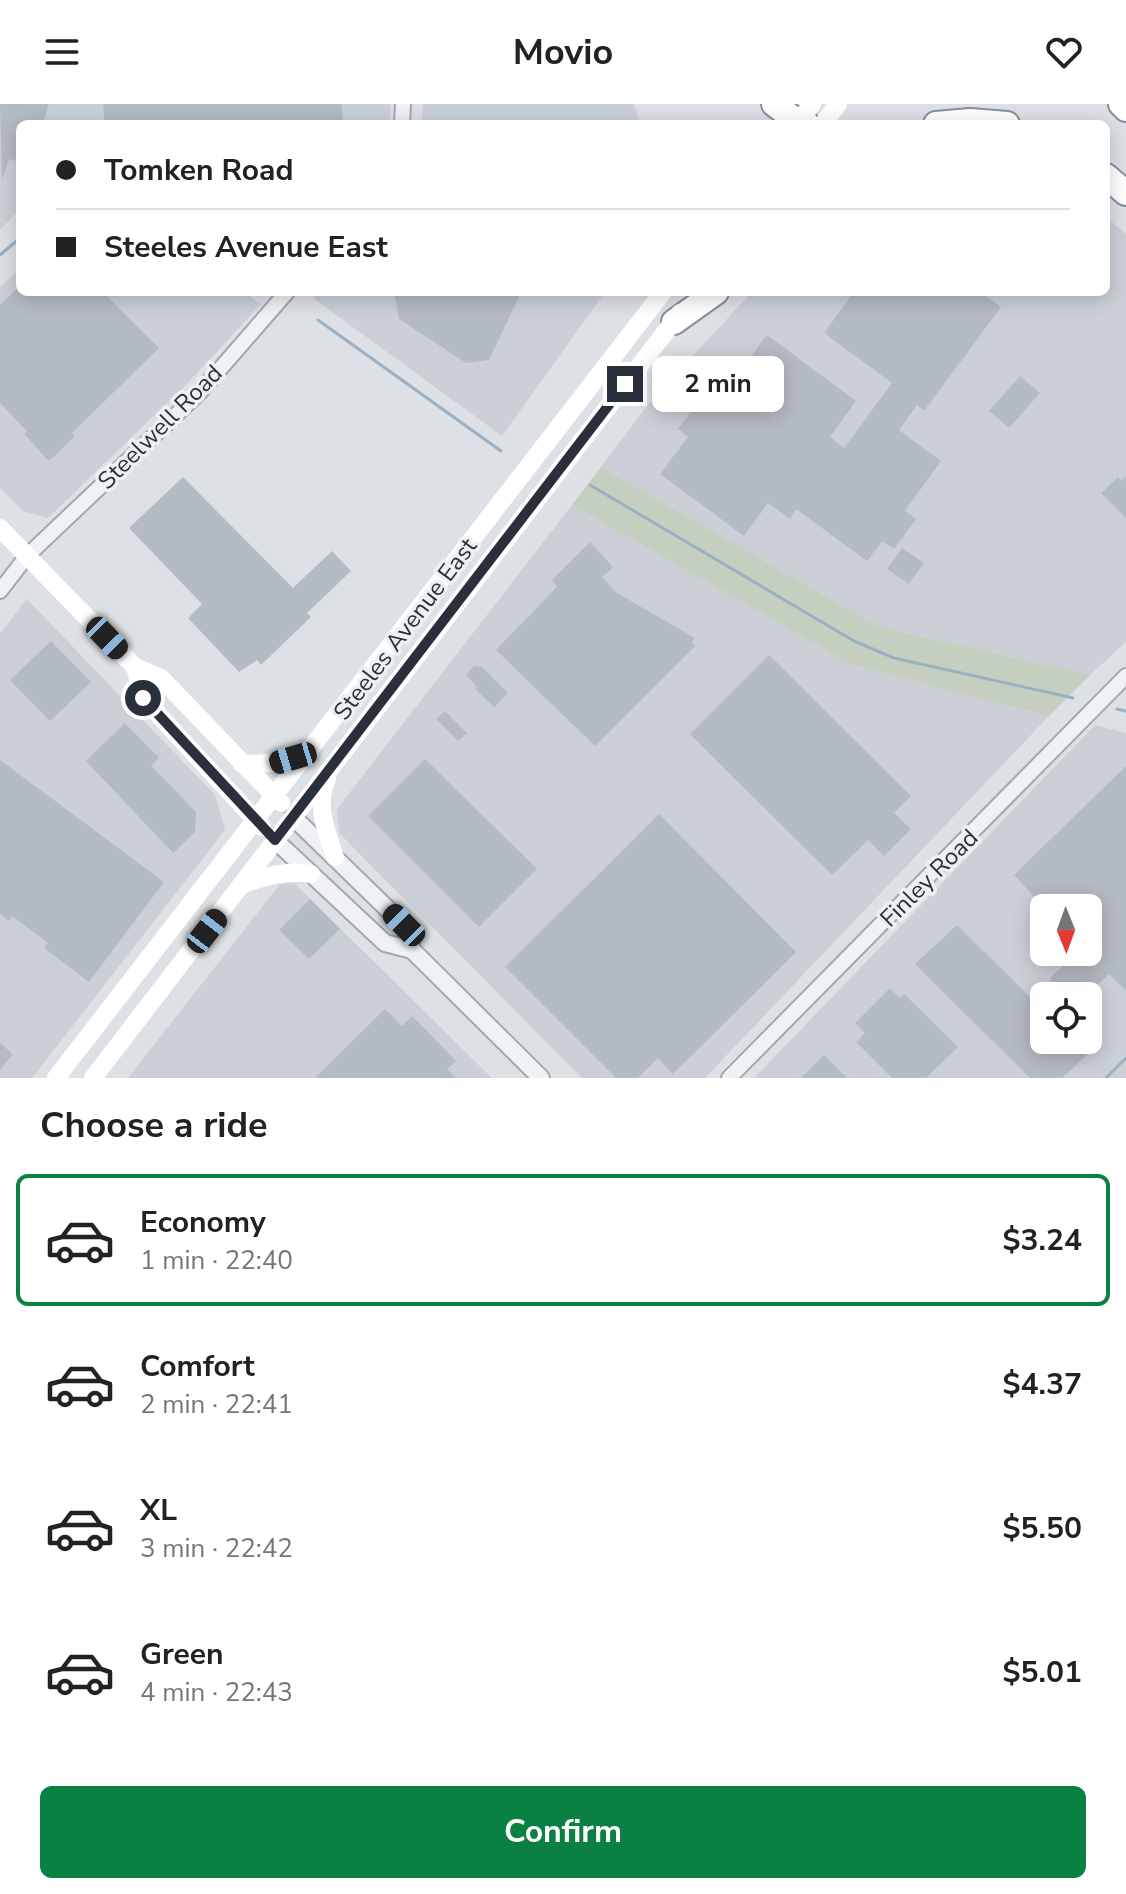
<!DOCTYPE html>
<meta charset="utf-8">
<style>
body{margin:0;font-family:"Nunito Sans",sans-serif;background:#f6f6f6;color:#222;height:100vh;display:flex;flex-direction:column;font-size:30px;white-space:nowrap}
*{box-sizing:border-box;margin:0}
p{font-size:26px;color:#767676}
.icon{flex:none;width:44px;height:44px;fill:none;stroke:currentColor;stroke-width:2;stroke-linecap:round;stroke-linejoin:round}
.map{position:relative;height:974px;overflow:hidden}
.panel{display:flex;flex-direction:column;background:#fff;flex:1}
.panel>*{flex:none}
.guide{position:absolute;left:16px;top:16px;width:1094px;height:176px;border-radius:12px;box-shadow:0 4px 20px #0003;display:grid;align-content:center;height:176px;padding:0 40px;background:#fff}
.needle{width:52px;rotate:179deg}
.fabs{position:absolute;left:1030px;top:790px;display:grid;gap:16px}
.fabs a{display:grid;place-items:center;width:72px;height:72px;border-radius:12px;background:#fff;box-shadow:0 4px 20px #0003;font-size:40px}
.end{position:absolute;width:36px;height:36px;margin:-18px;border:10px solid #28303b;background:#fff;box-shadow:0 0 0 4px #fff}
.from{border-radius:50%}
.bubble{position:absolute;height:56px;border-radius:12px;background:#fff;box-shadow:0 4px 20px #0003;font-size:26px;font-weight:700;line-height:56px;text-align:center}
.car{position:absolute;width:24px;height:48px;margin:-24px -12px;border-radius:10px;box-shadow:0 0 6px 2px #0007;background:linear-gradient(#222 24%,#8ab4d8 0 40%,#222 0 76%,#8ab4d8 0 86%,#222 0)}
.guide b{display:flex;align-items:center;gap:28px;height:76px;font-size:30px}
.guide b+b{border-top:2px solid #e0e0e0}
.guide i{width:20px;height:20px;background:#222}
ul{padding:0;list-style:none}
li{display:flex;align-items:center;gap:24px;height:132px;margin:0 16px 12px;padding:0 24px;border:4px solid transparent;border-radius:12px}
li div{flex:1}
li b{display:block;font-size:30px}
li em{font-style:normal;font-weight:700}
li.active{border-color:#0b8043}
li>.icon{width:72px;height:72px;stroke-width:1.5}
h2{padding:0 40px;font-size:36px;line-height:96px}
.cta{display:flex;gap:16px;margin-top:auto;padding:16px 40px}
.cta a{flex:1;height:92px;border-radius:12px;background:#0b8043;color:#fff;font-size:32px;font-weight:700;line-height:92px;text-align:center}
header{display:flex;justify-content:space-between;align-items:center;height:104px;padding:0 40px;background:#fff;font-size:36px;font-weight:700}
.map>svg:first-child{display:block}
.built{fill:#cbd0d7;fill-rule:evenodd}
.green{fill:#c4cfbf}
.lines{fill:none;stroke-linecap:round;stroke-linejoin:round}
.stream{stroke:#9bb1c3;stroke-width:3}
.building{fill:#b5bbc2}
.minor-casing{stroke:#a3a8af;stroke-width:18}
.tertiary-casing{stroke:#a3a8af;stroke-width:20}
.motorway-casing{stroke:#86909b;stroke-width:28}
.minor{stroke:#eff1f4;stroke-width:14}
.tertiary{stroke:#eff1f4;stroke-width:16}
.secondary{stroke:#fff;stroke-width:18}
.motorway{stroke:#fff;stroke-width:24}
.route{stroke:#28303b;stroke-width:10}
.labels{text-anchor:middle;stroke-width:7;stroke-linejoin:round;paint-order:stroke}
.street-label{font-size:24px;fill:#28303b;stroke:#ecf0f3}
</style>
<header><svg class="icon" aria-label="menu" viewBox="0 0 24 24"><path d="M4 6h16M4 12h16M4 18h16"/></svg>Movio<svg class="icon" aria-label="heart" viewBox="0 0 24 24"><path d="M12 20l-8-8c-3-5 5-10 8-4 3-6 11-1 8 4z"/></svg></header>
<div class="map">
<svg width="1126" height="974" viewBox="0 0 1126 974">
<rect width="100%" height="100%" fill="#dde1e5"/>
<g class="built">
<polygon points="0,0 391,0 390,20 20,20 20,105 0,126"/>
<polygon points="423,0 634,0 640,20 421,20"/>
<polygon points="1106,113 1126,130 1126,538 1090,571 879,523 601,363 650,298 752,188 1106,188"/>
<polygon points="20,165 20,188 244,188 261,200 185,282 48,414 23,407 0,384 0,183"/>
<polygon points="319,188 605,188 502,332 313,194"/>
<polygon points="572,401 853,561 1049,612 705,974 582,974 339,729 337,705"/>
<polygon points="27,495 215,691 225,726 32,974 0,974 0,530"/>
<path d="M1095,621l31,8v345h-372zM1044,804h44v44h-44zM1044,892h44v44h-44z"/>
<polygon points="294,779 492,974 128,974 280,780"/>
</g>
<polygon class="green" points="601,363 879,523 1090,571 1049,612 853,561 572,401"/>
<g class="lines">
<g class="stream">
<polyline points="0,151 20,134"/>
<polyline points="318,216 501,347"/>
<polyline points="590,381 854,537 894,554 1073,594"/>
<polyline points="1117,605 1126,607"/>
<polyline points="1106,974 1126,954"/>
</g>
</g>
<g class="building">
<polygon points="0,0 49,0 42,20 20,20 20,58 9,55 2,76"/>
<polygon points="103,0 342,0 343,20 105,20"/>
<polygon points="20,182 20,188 103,188 159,244 72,329 75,332 49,357 24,330 27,327 0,299 0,201"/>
<polygon points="394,188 521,188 489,256 466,259 399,215"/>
<polygon points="854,188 980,188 1001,203 924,307 917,301 899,326 941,357 905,407 916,415 894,445 882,437 867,457 796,405 790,415 768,399 744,432 660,370 688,333 678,325 727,260 739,269 767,231 856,297 830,333 844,344 892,279 824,229"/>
<polygon points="1020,272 1040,289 1009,324 989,307"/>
<polygon points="1126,372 1126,414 1101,389 1118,373 1121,377"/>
<polygon points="183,373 293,484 332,447 351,467 307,509 311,513 261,561 257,556 239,568 188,514 202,500 129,424"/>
<polygon points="590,438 613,463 602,473 617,489 695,534 692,538 695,542 595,642 496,546 557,483 552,476"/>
<polygon points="902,444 924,459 909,480 887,465"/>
<polygon points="51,537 91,578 50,617 10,576"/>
<polygon points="769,551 911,692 894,709 911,725 884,752 868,736 832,771 690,630"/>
<polygon points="474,562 482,563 508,589 494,603 475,585 476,582 466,571"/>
<polygon points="445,607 467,629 458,637 436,615"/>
<polygon points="125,619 159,654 151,662 196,708 195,728 173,749 86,657"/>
<polygon points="425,655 537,765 479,823 368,712"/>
<polygon points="0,656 164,778 89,878 44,844 48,839 12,812 9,817 0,810"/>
<polygon points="1126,662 1126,887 1109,870 1085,892 1050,892 1051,873 1071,854 1066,848 1088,848 1088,804 1045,804 1014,771"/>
<polygon points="659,710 796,848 673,970 658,954 638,974 616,974 505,863"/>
<polygon points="310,795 340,825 309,855 279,826"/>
<polygon points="957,821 1044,907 1044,936 1074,936 1088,950 1062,974 1030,974 915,860"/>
<polygon points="890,884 900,894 904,890 958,943 926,974 892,974 856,938 865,929 855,919"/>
<polygon points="385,905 402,922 412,912 456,957 447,965 456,974 315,974"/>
<polygon points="0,939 13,950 0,966"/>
<polygon points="824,951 847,974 801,974"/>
</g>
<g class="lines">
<defs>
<g id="minor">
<polyline points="402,20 403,0"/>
<polyline points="0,487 27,452 200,288 287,188"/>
<polyline points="729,974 1126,572"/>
</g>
<g id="tertiary">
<polyline points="293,713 404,821 412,846 541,974"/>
<polyline points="275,736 385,839 412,846"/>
</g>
<g id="motorway">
<polyline points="774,0 798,18 807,20"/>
<polyline points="1121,0 1126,5"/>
<polyline points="936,20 970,17 1007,20"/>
<polyline points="1106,72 1126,89"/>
<polyline points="674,218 716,188"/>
</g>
</defs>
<use href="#minor" class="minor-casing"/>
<use href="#tertiary" class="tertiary-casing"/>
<use href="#motorway" class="motorway-casing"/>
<use href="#minor" class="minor"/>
<use href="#tertiary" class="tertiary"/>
<g class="secondary">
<polyline points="797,20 812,0"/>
<polyline points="823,20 838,0"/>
<polyline points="0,424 135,563 161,574 281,699"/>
<polyline points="135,563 143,594 262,723"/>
<polyline points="242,660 275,659 310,648"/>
<path d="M327,675c-12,27 -1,51 8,78"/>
<path d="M243,780c24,-8 42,-14 68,-10"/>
<polyline points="56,974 663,188"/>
<polyline points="93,974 680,209"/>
</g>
<use href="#motorway" class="motorway"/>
</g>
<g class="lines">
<polyline class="route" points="143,594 275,736 625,280"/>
</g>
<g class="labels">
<g class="street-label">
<text transform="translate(160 323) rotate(-45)" y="8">Steelwell Road</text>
<text transform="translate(405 525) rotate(-53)" y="8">Steeles Avenue East</text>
<text transform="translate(929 774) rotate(-45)" y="8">Finley Road</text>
</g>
</g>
</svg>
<div class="fabs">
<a><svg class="needle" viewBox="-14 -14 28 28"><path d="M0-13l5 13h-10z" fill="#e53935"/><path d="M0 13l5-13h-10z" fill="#767676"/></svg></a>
<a><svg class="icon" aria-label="locate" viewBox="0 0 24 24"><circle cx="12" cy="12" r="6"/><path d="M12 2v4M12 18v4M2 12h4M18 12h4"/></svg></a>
</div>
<i class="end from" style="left:143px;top:594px"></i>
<i class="end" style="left:625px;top:280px"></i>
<div class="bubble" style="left:652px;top:252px;width:132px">2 min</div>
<i class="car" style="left:107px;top:534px;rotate:136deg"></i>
<i class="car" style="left:293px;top:654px;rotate:253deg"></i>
<i class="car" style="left:404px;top:821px;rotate:315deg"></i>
<i class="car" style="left:207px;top:827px;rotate:38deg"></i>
<div class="guide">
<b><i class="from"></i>Tomken Road</b>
<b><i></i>Steeles Avenue East</b>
</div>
</div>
<section class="panel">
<h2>Choose a ride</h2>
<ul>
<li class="active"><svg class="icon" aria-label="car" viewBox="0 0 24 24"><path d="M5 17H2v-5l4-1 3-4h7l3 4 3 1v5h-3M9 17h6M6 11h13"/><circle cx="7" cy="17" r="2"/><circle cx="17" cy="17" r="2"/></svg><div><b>Economy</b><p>1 min · 22:40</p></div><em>$3.24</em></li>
<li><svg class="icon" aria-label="car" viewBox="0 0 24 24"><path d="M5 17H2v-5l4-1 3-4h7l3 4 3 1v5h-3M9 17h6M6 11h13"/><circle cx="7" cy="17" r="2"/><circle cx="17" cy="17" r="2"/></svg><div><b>Comfort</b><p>2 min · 22:41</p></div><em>$4.37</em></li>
<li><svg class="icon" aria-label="car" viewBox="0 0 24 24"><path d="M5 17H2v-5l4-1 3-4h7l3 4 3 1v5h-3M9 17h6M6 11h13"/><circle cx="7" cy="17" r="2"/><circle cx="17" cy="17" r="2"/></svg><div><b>XL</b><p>3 min · 22:42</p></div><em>$5.50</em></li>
<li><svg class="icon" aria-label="car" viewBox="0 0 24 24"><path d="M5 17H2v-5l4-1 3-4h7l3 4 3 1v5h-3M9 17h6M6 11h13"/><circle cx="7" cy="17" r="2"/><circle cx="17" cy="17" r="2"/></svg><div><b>Green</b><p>4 min · 22:43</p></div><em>$5.01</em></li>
</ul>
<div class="cta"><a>Confirm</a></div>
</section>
